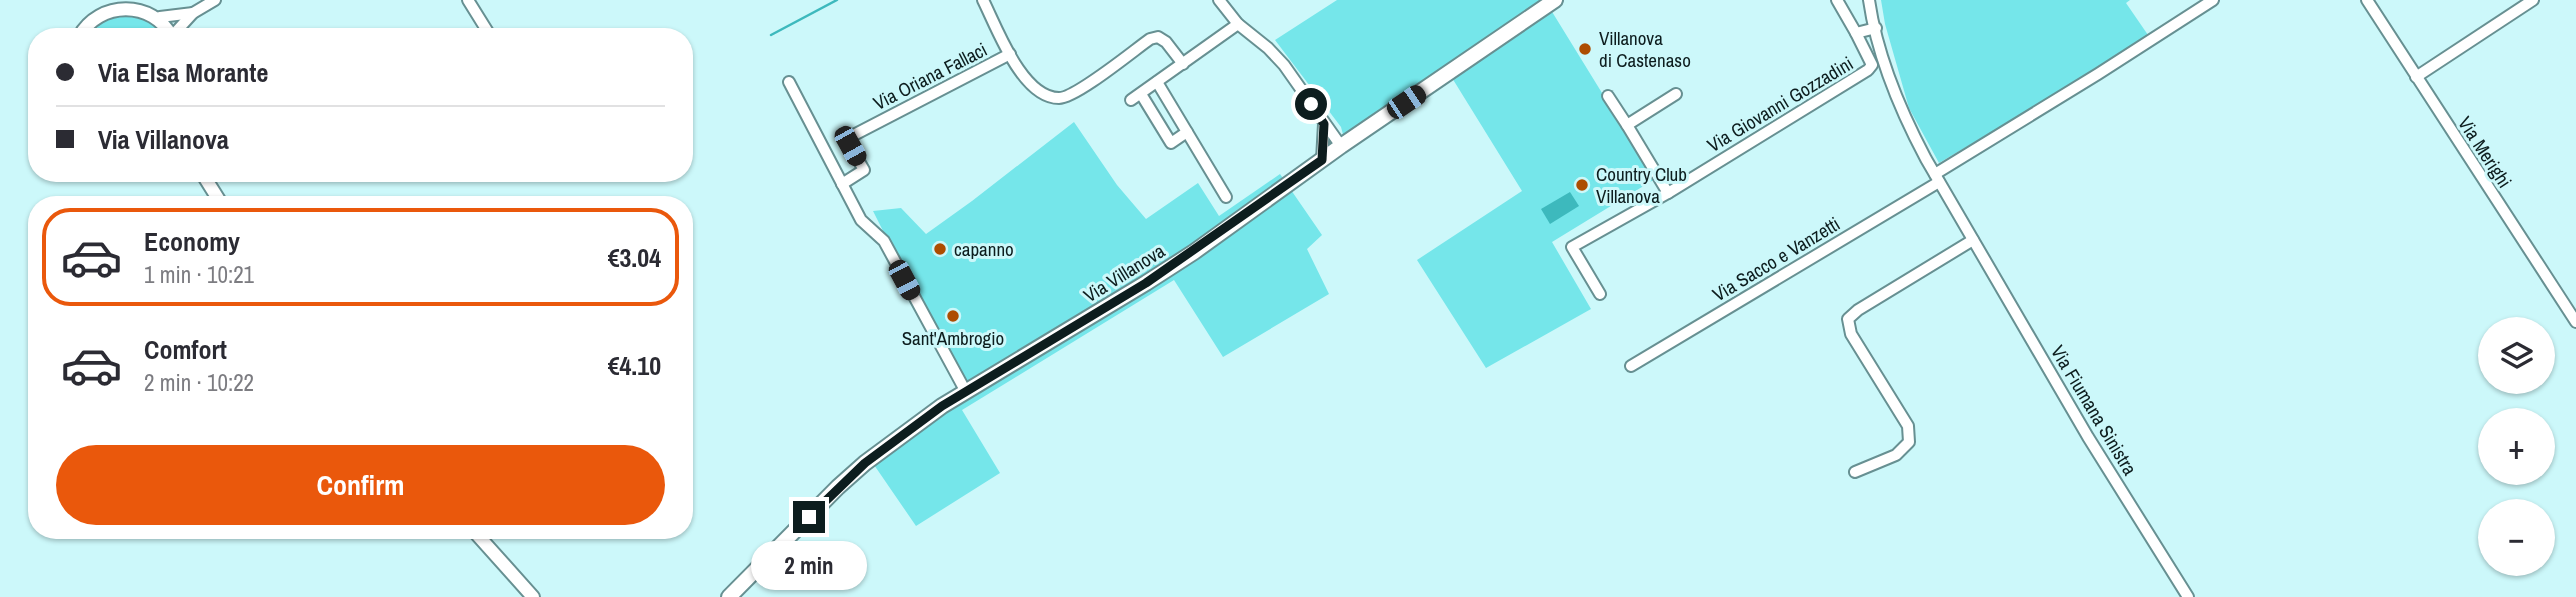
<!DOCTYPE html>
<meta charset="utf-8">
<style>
body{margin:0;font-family:"Archivo Narrow",sans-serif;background:#f7f7f7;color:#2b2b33;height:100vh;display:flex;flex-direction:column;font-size:26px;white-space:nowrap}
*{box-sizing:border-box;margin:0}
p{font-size:23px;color:#7c7c81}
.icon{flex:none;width:38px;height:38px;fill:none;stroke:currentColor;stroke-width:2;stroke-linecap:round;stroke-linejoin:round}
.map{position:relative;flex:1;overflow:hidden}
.sheet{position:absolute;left:28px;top:196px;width:665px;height:343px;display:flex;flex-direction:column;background:#fff;border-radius:28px;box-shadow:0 2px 5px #0004}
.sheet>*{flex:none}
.banner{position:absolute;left:28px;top:28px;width:665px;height:154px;border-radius:28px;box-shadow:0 2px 5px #0004;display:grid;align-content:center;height:154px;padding:0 28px;background:#fff}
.buttons{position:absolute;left:2478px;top:317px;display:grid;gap:14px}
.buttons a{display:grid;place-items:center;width:77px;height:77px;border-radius:50%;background:#fff;box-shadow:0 2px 5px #0004;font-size:35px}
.end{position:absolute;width:32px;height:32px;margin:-16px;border:9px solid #0d1d1e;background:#fff;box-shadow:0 0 0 4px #fff}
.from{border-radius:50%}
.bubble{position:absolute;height:49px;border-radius:24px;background:#fff;box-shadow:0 2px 5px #0004;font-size:23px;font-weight:800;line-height:49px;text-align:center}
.car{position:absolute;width:21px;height:42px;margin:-21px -10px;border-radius:9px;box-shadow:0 0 5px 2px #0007;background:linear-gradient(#222 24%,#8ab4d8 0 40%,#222 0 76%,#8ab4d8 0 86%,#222 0)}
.banner b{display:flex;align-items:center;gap:24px;height:66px;font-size:26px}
.banner b+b{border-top:2px solid #e1e1e2}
.banner i{width:18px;height:18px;background:#2b2b33}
ul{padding:12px 0 0;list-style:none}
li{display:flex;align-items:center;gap:21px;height:98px;margin:0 14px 10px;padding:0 14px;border:4px solid transparent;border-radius:28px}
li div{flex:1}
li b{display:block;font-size:26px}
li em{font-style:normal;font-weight:800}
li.active{border-color:#ea580c}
li>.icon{width:63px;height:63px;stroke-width:1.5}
.button{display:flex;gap:14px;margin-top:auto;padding:14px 28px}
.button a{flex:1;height:80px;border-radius:42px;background:#ea580c;color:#fff;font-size:28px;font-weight:800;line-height:80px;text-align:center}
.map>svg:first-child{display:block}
.green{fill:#75e6ea}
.water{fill:#3db9bd}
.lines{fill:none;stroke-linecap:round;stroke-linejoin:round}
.stream{stroke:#3db9bd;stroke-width:2.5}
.minor-casing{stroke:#679092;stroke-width:14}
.tertiary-casing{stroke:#679092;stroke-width:16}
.secondary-casing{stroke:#679092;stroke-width:18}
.minor{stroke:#fff;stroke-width:10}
.tertiary{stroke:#fff;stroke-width:12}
.secondary{stroke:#fff;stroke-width:14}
.route{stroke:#0d1d1e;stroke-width:9}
.poi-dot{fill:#ad4d01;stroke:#ccf8fa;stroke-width:2.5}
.labels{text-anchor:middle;stroke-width:6;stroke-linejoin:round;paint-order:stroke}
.poi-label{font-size:19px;fill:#0d1d1e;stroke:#ccf8fa;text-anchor:start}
.street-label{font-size:19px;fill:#0d1d1e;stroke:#ccf8fa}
</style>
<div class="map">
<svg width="2576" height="597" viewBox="0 0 2576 597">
<rect width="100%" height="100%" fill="#ccf8fa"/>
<g class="green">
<polygon points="1337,0 1547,0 1546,2 1655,179 1552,242 1591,309 1486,368 1417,260 1522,191 1449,73 1345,142 1341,127 1275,40"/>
<polygon points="1881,0 2130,0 2126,3 2148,35 2051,97 1939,163 1909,108 1885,24"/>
<polygon points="117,10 153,18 165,37 89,37 95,25"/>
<polygon points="1074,122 1117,185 1146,219 1198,183 1219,216 1280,174 1322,235 1307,249 1329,294 1223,357 1174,280 962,410 1000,473 916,526 870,459 963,390 873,211 901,208 926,234 972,201"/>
</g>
<polygon class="water" points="1570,192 1579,206 1550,224 1541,209"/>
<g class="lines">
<polyline class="stream" points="771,35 837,0"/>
<defs>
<g id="minor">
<polyline points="468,0 491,37"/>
<path d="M983,0c14,28 39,98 76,98 17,0 74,-47 91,-59l8,-2 8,5 17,22"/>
<polyline points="1219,0 1238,24 1268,48 1284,65 1341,146"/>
<polyline points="1837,0 1856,33"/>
<path d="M1869,0c8,56 31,110 57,159l162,278 100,160"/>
<polyline points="2367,0 2576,322"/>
<polyline points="160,17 193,13"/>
<polyline points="172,36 193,13 215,0"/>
<polyline points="2416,77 2533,0"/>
<polyline points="789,82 861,220 884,241 966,392"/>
<polyline points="1141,94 1171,143 1187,132 1157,82"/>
<polyline points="1608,96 1627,125"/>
<polyline points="1131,100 1238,24"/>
<polyline points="1187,132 1226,197"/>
<polyline points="1322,160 1324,124"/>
<polyline points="1935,174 2098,74 2213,0"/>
<polyline points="842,184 864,170 846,139 1010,54"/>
<polyline points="1668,193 1627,125 1676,94"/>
<polyline points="1600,294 1572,247 1668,193 1868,70 1872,65 1856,33 1876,28"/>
<polyline points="1631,366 1939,182"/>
<polyline points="1855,472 1896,455 1909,442 1908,426 1851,334 1848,319 1858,310 1973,240"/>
</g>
<g id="tertiary">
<path d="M79,37c20,-37 74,-37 93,0"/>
<polyline points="202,173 222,205"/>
<polyline points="473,530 533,597"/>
</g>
<polyline id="secondary" points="729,597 838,487 865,463 942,406 1146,283 1194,252 1341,146 1555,0"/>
</defs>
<use href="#minor" class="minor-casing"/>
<use href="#tertiary" class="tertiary-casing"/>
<use href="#secondary" class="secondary-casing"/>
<use href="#minor" class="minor"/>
<use href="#tertiary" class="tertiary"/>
<use href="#secondary" class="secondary"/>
</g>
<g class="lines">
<polyline class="route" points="809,517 865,463 942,406 1146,283 1322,160 1324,124 1311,104"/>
</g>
<g class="poi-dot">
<circle cx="1585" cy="49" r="7"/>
<circle cx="1582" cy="185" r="7"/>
<circle cx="940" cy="249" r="7"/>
<circle cx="953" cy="316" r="7"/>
</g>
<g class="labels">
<g class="poi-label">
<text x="1599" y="45">Villanova<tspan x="1599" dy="22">di Castenaso</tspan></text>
<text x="1596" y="181">Country Club<tspan x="1596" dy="22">Villanova</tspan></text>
<text x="954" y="256">capanno</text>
<text x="953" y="345" text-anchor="middle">Sant'Ambrogio</text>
</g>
<g class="street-label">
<text transform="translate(930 76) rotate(-27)" y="7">Via Oriana Fallaci</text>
<text transform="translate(1780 104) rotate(-31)" y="7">Via Giovanni Gozzadini</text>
<text transform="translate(2485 152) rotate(57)" y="7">Via Merighi</text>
<text transform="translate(1776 259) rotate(-31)" y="7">Via Sacco e Vanzetti</text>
<text transform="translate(1124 273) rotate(-32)" y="7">Via Villanova</text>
<text transform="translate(2094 410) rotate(59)" y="7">Via Fiumana Sinistra</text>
</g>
</g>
</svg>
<div class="buttons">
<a><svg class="icon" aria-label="layers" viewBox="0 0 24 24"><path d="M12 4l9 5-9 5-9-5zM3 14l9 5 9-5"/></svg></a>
<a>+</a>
<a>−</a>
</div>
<i class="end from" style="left:1311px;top:104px"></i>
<i class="end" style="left:809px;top:517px"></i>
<div class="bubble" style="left:751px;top:541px;width:116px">2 min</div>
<i class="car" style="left:1406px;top:102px;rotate:56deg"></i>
<i class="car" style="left:850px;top:146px;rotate:151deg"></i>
<i class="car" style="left:904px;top:280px;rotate:152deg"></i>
<div class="banner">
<b><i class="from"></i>Via Elsa Morante</b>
<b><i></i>Via Villanova</b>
</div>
<section class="sheet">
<ul>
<li class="active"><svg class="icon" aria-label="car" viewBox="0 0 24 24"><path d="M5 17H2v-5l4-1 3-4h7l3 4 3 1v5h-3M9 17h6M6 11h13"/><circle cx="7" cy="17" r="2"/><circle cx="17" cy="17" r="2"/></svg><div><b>Economy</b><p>1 min · 10:21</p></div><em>€3.04</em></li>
<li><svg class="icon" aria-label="car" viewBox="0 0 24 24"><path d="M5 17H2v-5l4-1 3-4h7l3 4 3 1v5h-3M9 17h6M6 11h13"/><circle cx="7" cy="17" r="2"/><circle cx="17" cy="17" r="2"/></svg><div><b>Comfort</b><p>2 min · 10:22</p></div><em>€4.10</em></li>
</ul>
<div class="button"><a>Confirm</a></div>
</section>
</div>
